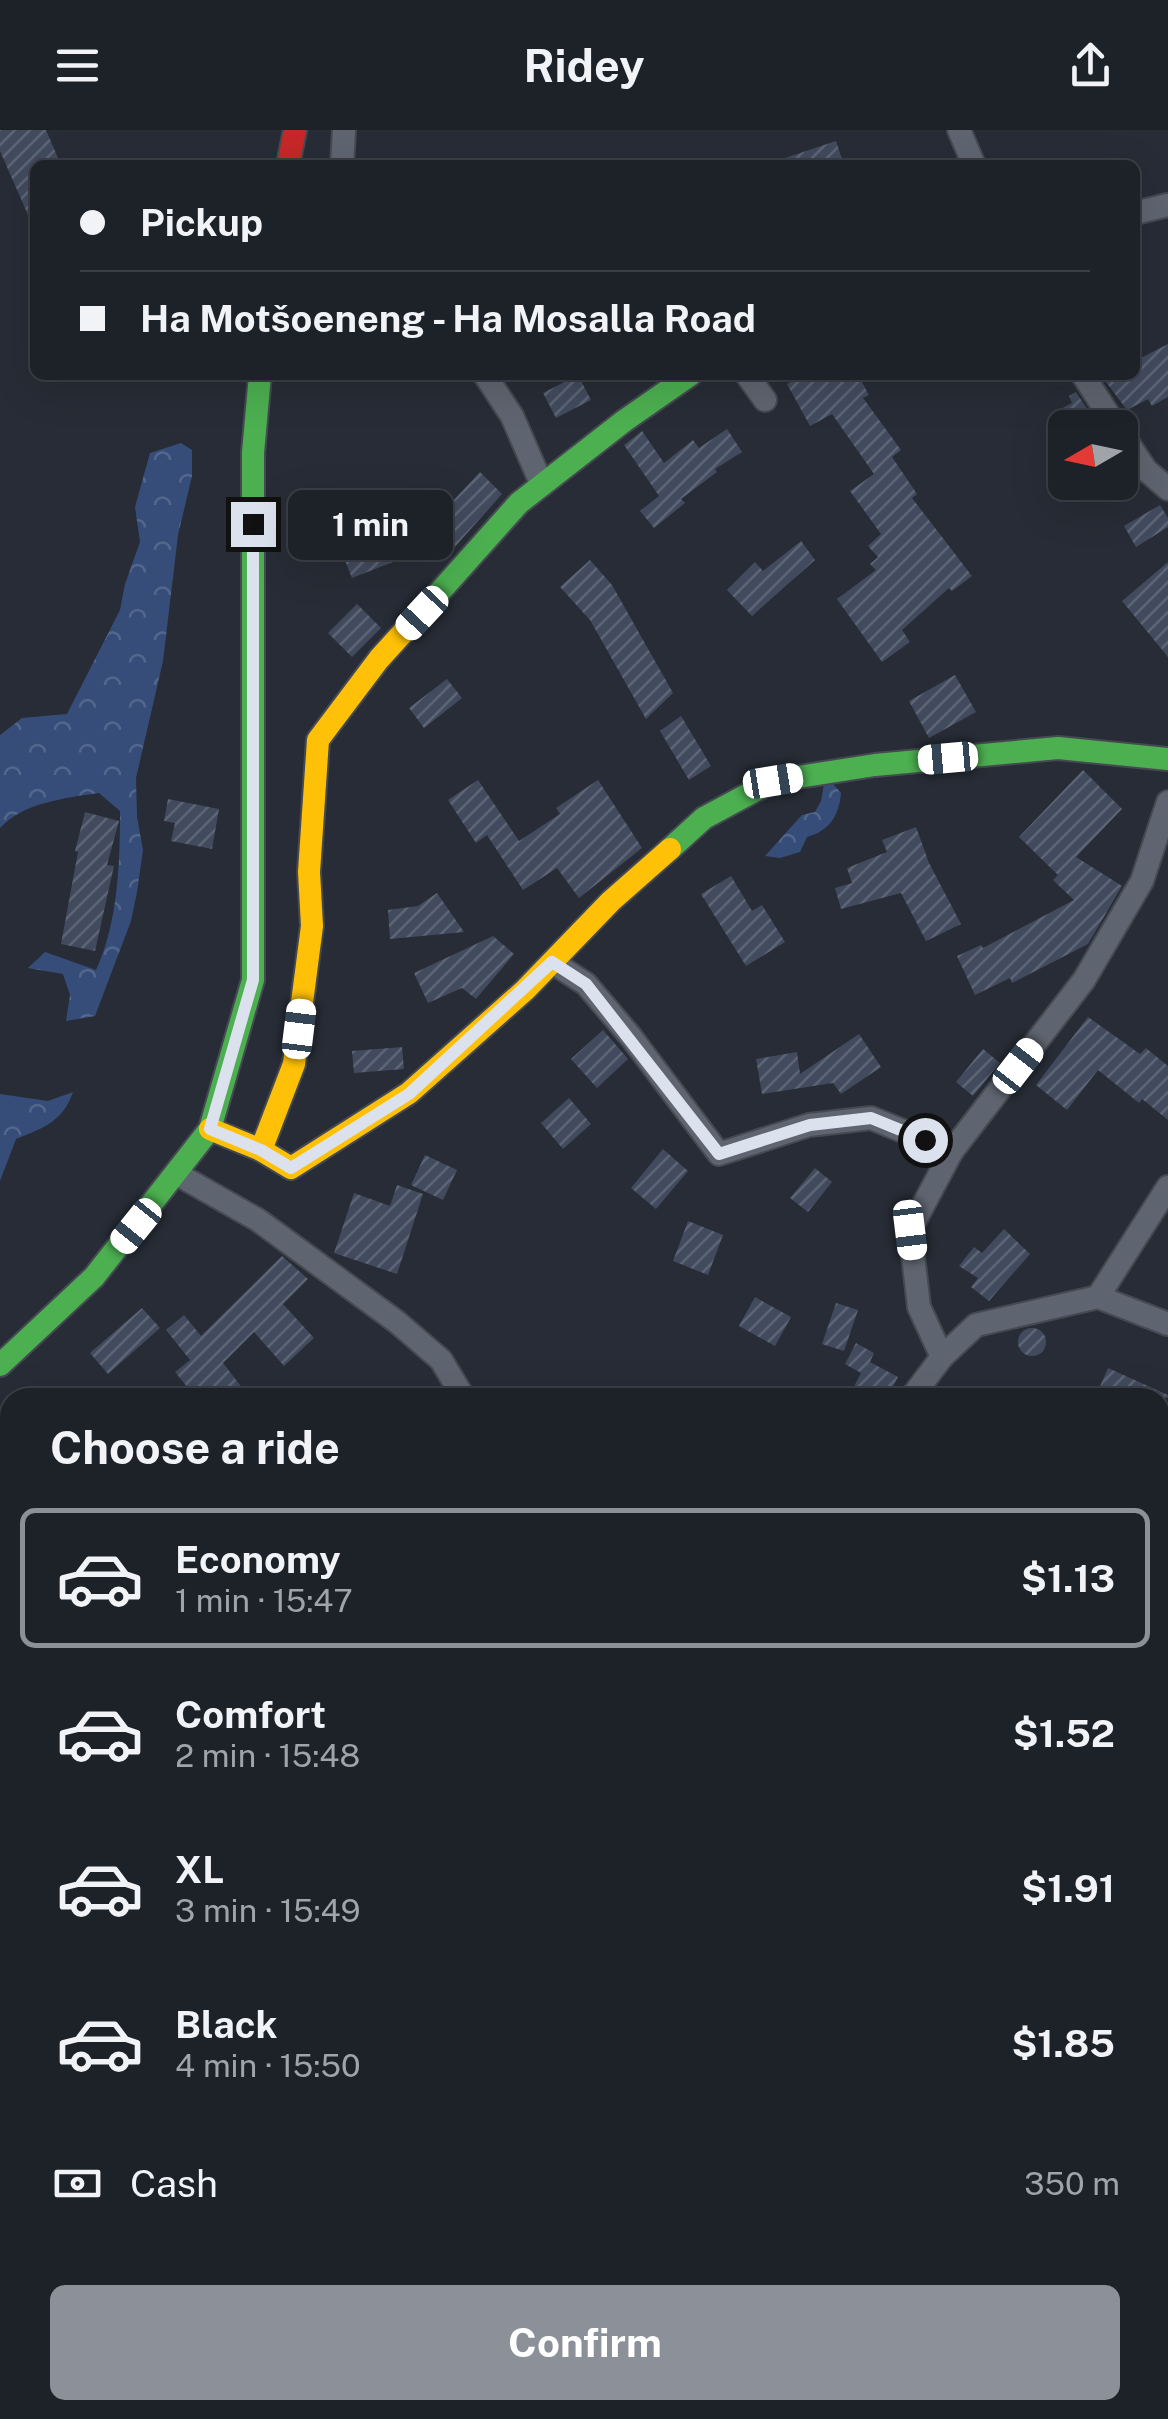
<!DOCTYPE html>
<meta charset="utf-8">
<style>
body{margin:0;font-family:"Public Sans",sans-serif;background:#2a2e34;color:#f1f3f6;height:100vh;display:flex;flex-direction:column;font-size:38px;white-space:nowrap}
*{box-sizing:border-box;margin:0}
p{font-size:32px;color:#a0a3a8}
.icon{flex:none;width:55px;height:55px;fill:none;stroke:currentColor;stroke-width:2;stroke-linecap:round;stroke-linejoin:round}
.map{position:relative;flex:1;overflow:hidden}
.drawer{position:absolute;left:0px;top:1258px;width:1170px;height:1032px;display:flex;flex-direction:column;background:#1d2128;border-radius:30px 30px 0 0;box-shadow:0 10px 40px #0002,0 0 0 2px #3b3e45}
.drawer>*{flex:none}
.guide{position:absolute;left:30px;top:30px;width:1110px;height:220px;border-radius:15px;box-shadow:0 10px 40px #0002,0 0 0 2px #3b3e45;display:grid;align-content:center;height:220px;padding:0 50px;background:#1d2128}
.needle{width:65px;rotate:261deg}
.controls{position:absolute;left:1048px;top:280px;display:grid;gap:20px}
.controls a{display:grid;place-items:center;width:90px;height:90px;border-radius:15px;background:#1d2128;box-shadow:0 10px 40px #0002,0 0 0 2px #3b3e45;font-size:50px}
.end{position:absolute;width:45px;height:45px;margin:-22px;border:12px solid #dbe2ed;background:#111;box-shadow:0 0 0 5px #111}
.from{border-radius:50%}
.bubble{position:absolute;height:70px;border-radius:15px;background:#1d2128;box-shadow:0 10px 40px #0002,0 0 0 2px #3b3e45;font-size:32px;font-weight:700;line-height:70px;text-align:center}
.car{position:absolute;width:30px;height:60px;margin:-30px -15px;border-radius:12px;box-shadow:0 0 8px 2px #0007;background:linear-gradient(#fff 24%,#345 0 40%,#fff 0 76%,#345 0 86%,#fff 0)}
.guide b{display:flex;align-items:center;gap:35px;height:95px;font-size:38px}
.guide b+b{border-top:2px solid #3b3e45}
.guide i{width:25px;height:25px;background:#f1f3f6}
ul{padding:0;list-style:none}
li{display:flex;align-items:center;gap:30px;height:140px;margin:0 20px 15px;padding:0 30px;border:5px solid transparent;border-radius:15px}
li div{flex:1}
li b{display:block;font-size:38px}
li em{font-style:normal;font-weight:700}
li.selected{border-color:#8c9099}
li>.icon{width:90px;height:90px;stroke-width:1.5}
h2{padding:0 50px;font-size:45px;line-height:120px}
.pay{display:flex;align-items:center;gap:25px;height:110px;padding:0 50px;font-size:38px}
.pay p{margin-inline-start:auto}
.primary-button{display:flex;gap:20px;margin-top:auto;padding:20px 50px}
.primary-button a{flex:1;height:115px;border-radius:15px;background:#8c9099;color:#fff;font-size:40px;font-weight:700;line-height:115px;text-align:center}
header{display:flex;justify-content:space-between;align-items:center;height:130px;padding:0 50px;background:#1d2128;font-size:45px;font-weight:700}
.map>svg:first-child{display:block}
.forest{fill:url(#forest-crowns)}
.building{fill:url(#building-hatch)}
.lines{fill:none;stroke-linecap:round;stroke-linejoin:round}
.street-casing{stroke:#454a52;stroke-width:26}
.fast-casing{stroke:#454a52;stroke-width:26}
.slow-casing{stroke:#454a52;stroke-width:26}
.jam-casing{stroke:#454a52;stroke-width:26}
.street{stroke:#5f6570;stroke-width:22}
.fast{stroke:#4caf50;stroke-width:22}
.slow{stroke:#ffc107;stroke-width:22}
.jam{stroke:#c62828;stroke-width:22}
.route{stroke:#dbe2ed;stroke-width:12}
</style>
<header><svg class="icon" aria-label="menu" viewBox="0 0 24 24"><path d="M4 6h16M4 12h16M4 18h16"/></svg>Ridey<svg class="icon" aria-label="share" viewBox="0 0 24 24"><path d="M12 15V3M7 8l5-5 5 5M5 13v7h14v-7"/></svg></header>
<div class="map">
<svg width="1168" height="2289" viewBox="0 0 1168 2289">
<defs>
<pattern id="forest-crowns" width="20" height="18" patternUnits="userSpaceOnUse" patternTransform="scale(2.5)"><rect width="20" height="18" fill="#374d79"/><path d="M2 6a3 3 0 1 1 6 0M12 15a3 3 0 1 1 6 0" fill="none" stroke="#53668c"/></pattern>
<pattern id="building-hatch" width="6" height="6" patternUnits="userSpaceOnUse" patternTransform="scale(2.5)"><rect width="6" height="6" fill="#424b5e"/><path d="M-1 1l2-2M0 6l6-6M5 7l2-2" fill="none" stroke="#5d6575"/></pattern>
</defs>
<rect width="100%" height="100%" fill="#272c36"/>
<g class="forest">
<path d="M181,313l11,7v26l-14,59 -15,126 -27,117 1,39 6,33 -6,42 -6,29 -36,95 -29,5 4,-26 -7,-21 -35,-6 17,-16 51,18c22,-47 24,-107 24,-159l-21,-18c-33,5 -75,9 -99,35v-93l22,-17 45,-4 53,-104 5,-26 15,-42 -5,-35 15,-54z"/>
<path d="M824,654h9l8,9c-2,23 -12,38 -34,44l-7,15 -20,6 -15,-2 37,-41 13,-3 6,-11z"/>
<path d="M73,962c-10,29 -29,36 -57,47l-16,42v-87l48,7z"/>
</g>
<g class="building">
<polygon points="0,0 46,0 61,35 35,35 35,101 0,21"/>
<polygon points="836,11 844,35 776,35 776,31"/>
<polygon points="1168,214 1168,267 1152,276 1148,269 1127,280 1103,248 1109,245 1135,245 1135,231"/>
<polygon points="578,245 591,270 556,288 543,263"/>
<polygon points="803,245 858,245 869,265 863,268 901,320 892,327 917,364 912,368 972,446 952,461 949,458 902,500 910,512 882,532 837,469 876,440 870,434 878,427 868,416 881,404 850,361 874,344 832,284 810,296 787,254"/>
<polygon points="1076,262 1093,288 1076,298 1065,299 1055,282 1072,273 1069,266"/>
<polygon points="727,299 742,322 715,339 717,342 681,369 685,373 654,398 640,381 659,366 624,315 642,301 664,333 693,310 699,318"/>
<polygon points="480,342 502,364 445,428 421,405"/>
<polygon points="1160,375 1168,388 1168,397 1136,417 1124,396"/>
<polygon points="403,383 424,420 352,448 336,408"/>
<polygon points="801,411 815,430 752,486 727,460 755,432 763,441"/>
<polygon points="590,430 612,455 673,563 646,589 590,490 560,457"/>
<polygon points="1168,432 1168,527 1122,471"/>
<polygon points="357,474 381,498 352,527 328,503"/>
<polygon points="955,545 976,582 929,608 909,571"/>
<polygon points="447,549 462,568 424,598 409,578"/>
<polygon points="681,586 711,636 689,650 660,601"/>
<polygon points="1083,640 1122,679 1076,727 1122,756 1088,814 1012,853 1010,848 975,865 957,826 981,815 983,818 1074,770 1053,750 1058,745 1019,707"/>
<polygon points="478,650 519,711 560,684 556,678 598,650 642,718 579,768 557,738 523,760 487,705 476,713 448,670"/>
<polygon points="168,669 219,679 212,719 171,711 175,693 164,691"/>
<polygon points="85,682 119,691 107,735 114,736 95,821 61,814 78,722 75,721"/>
<polygon points="916,697 929,733 961,794 926,811 901,763 841,779 835,758 852,753 847,738 887,722 882,710"/>
<polygon points="731,746 752,781 762,775 785,812 746,836 701,764"/>
<polygon points="437,763 464,802 390,809 388,780 418,776"/>
<polygon points="493,806 514,824 476,869 462,858 428,873 414,843"/>
<polygon points="1088,887 1140,924 1146,918 1168,936 1168,990 1142,969 1139,973 1098,940 1067,980 1036,955"/>
<polygon points="603,900 628,929 597,958 571,929"/>
<polygon points="859,904 881,937 841,964 833,953 762,964 756,929 797,922 800,944"/>
<polygon points="402,917 404,939 354,943 352,921"/>
<polygon points="983,919 1000,933 973,966 956,952"/>
<polygon points="569,968 591,994 563,1019 541,993"/>
<polygon points="663,1019 688,1041 656,1079 631,1058"/>
<polygon points="425,1025 457,1040 443,1070 411,1055"/>
<polygon points="815,1038 832,1052 808,1082 790,1068"/>
<polygon points="397,1055 423,1064 397,1144 334,1123 354,1063 390,1076"/>
<polygon points="688,1091 723,1105 708,1145 673,1131"/>
<polygon points="1004,1099 1030,1124 989,1171 971,1157 978,1148 959,1136 974,1117 982,1123"/>
<polygon points="282,1126 308,1149 283,1174 314,1208 284,1236 254,1202 223,1233 250,1268 196,1268 175,1242 190,1230 166,1200 184,1185 201,1206"/>
<polygon points="755,1167 791,1187 775,1216 739,1196"/>
<polygon points="836,1173 858,1180 844,1221 822,1214"/>
<polygon points="142,1178 160,1198 108,1244 90,1223"/>
<circle cx="1032" cy="1212" r="14"/>
<polygon points="856,1213 874,1223 870,1232 898,1247 887,1268 848,1268 861,1243 845,1234"/>
<polygon points="1108,1238 1168,1265 1168,1268 1095,1268"/>
</g>
<g class="lines">
<defs>
<g id="street">
<polyline points="959,0 974,35"/>
<polyline points="342,35 344,0"/>
<polyline points="1135,83 1168,75"/>
<polyline points="485,245 512,286 542,355"/>
<polyline points="747,245 765,270"/>
<polyline points="1083,245 1117,298"/>
<polyline points="1120,301 1146,340 1168,359"/>
<polyline points="552,832 586,854 631,907 719,1024 809,995 871,988 952,1021"/>
<polyline points="177,1044 258,1090 397,1192 441,1230 464,1268"/>
<polyline points="1098,1167 1168,1057"/>
<polyline points="942,1227 919,1177 910,1100 952,1021 1084,850 1142,751 1168,672"/>
<polyline points="911,1268 942,1227 976,1195 1098,1167 1168,1194"/>
<polyline points="1160,1444 1168,1436"/>
<polyline points="0,1562 10,1566"/>
<polyline points="1160,1714 1168,1721"/>
<polyline points="1160,1891 1168,1883"/>
<polyline points="1160,1949 1168,1958"/>
<polyline points="1011,2280 1011,2289"/>
<polyline points="698,2289 702,2280"/>
</g>
<g id="fast">
<polyline points="428,475 519,373 624,291 690,245"/>
<polyline points="670,719 704,688 773,651 875,635 1058,618 1168,629"/>
<polyline points="0,1235 94,1147 210,999 253,850 253,323 260,245"/>
</g>
<g id="slow">
<polyline points="210,999 261,1020 291,1038 409,963 525,860 611,771 670,719"/>
<polyline points="261,1020 294,934 312,796 309,742 318,610 379,529 428,475"/>
</g>
<polyline id="jam" points="288,35 295,0"/>
</defs>
<use href="#street" class="street-casing"/>
<use href="#fast" class="fast-casing"/>
<use href="#slow" class="slow-casing"/>
<use href="#jam" class="jam-casing"/>
<use href="#street" class="street"/>
<use href="#fast" class="fast"/>
<use href="#slow" class="slow"/>
<use href="#jam" class="jam"/>
</g>
<g class="lines">
<polyline class="route" points="253,394 253,850 210,999 261,1020 291,1038 409,964 552,832 586,854 719,1024 810,995 871,988 925,1010"/>
</g>
</svg>
<div class="controls">
<a><svg class="needle" viewBox="-14 -14 28 28"><path d="M0-13l5 13h-10z" fill="#e53935"/><path d="M0 13l5-13h-10z" fill="#a0a3a8"/></svg></a>
</div>
<i class="end from" style="left:925px;top:1010px"></i>
<i class="end" style="left:253px;top:394px"></i>
<div class="bubble" style="left:288px;top:360px;width:165px">1 min</div>
<i class="car" style="left:422px;top:483px;rotate:223deg"></i>
<i class="car" style="left:948px;top:628px;rotate:265deg"></i>
<i class="car" style="left:773px;top:651px;rotate:81deg"></i>
<i class="car" style="left:299px;top:899px;rotate:7deg"></i>
<i class="car" style="left:1018px;top:936px;rotate:38deg"></i>
<i class="car" style="left:136px;top:1096px;rotate:219deg"></i>
<i class="car" style="left:910px;top:1100px;rotate:173deg"></i>
<div class="guide">
<b><i class="from"></i>Pickup</b>
<b><i></i>Ha Motšoeneng - Ha Mosalla Road</b>
</div>
<section class="drawer">
<h2>Choose a ride</h2>
<ul>
<li class="selected"><svg class="icon" aria-label="car" viewBox="0 0 24 24"><path d="M5 17H2v-5l4-1 3-4h7l3 4 3 1v5h-3M9 17h6M6 11h13"/><circle cx="7" cy="17" r="2"/><circle cx="17" cy="17" r="2"/></svg><div><b>Economy</b><p>1 min · 15:47</p></div><em>$1.13</em></li>
<li><svg class="icon" aria-label="car" viewBox="0 0 24 24"><path d="M5 17H2v-5l4-1 3-4h7l3 4 3 1v5h-3M9 17h6M6 11h13"/><circle cx="7" cy="17" r="2"/><circle cx="17" cy="17" r="2"/></svg><div><b>Comfort</b><p>2 min · 15:48</p></div><em>$1.52</em></li>
<li><svg class="icon" aria-label="car" viewBox="0 0 24 24"><path d="M5 17H2v-5l4-1 3-4h7l3 4 3 1v5h-3M9 17h6M6 11h13"/><circle cx="7" cy="17" r="2"/><circle cx="17" cy="17" r="2"/></svg><div><b>XL</b><p>3 min · 15:49</p></div><em>$1.91</em></li>
<li><svg class="icon" aria-label="car" viewBox="0 0 24 24"><path d="M5 17H2v-5l4-1 3-4h7l3 4 3 1v5h-3M9 17h6M6 11h13"/><circle cx="7" cy="17" r="2"/><circle cx="17" cy="17" r="2"/></svg><div><b>Black</b><p>4 min · 15:50</p></div><em>$1.85</em></li>
</ul>
<div class="pay"><svg class="icon" aria-label="cash" viewBox="0 0 24 24"><path d="M3 7h18v10H3z"/><circle cx="12" cy="12" r="2"/></svg>Cash<p>350 m</p></div>
<div class="primary-button"><a>Confirm</a></div>
</section>
</div>
